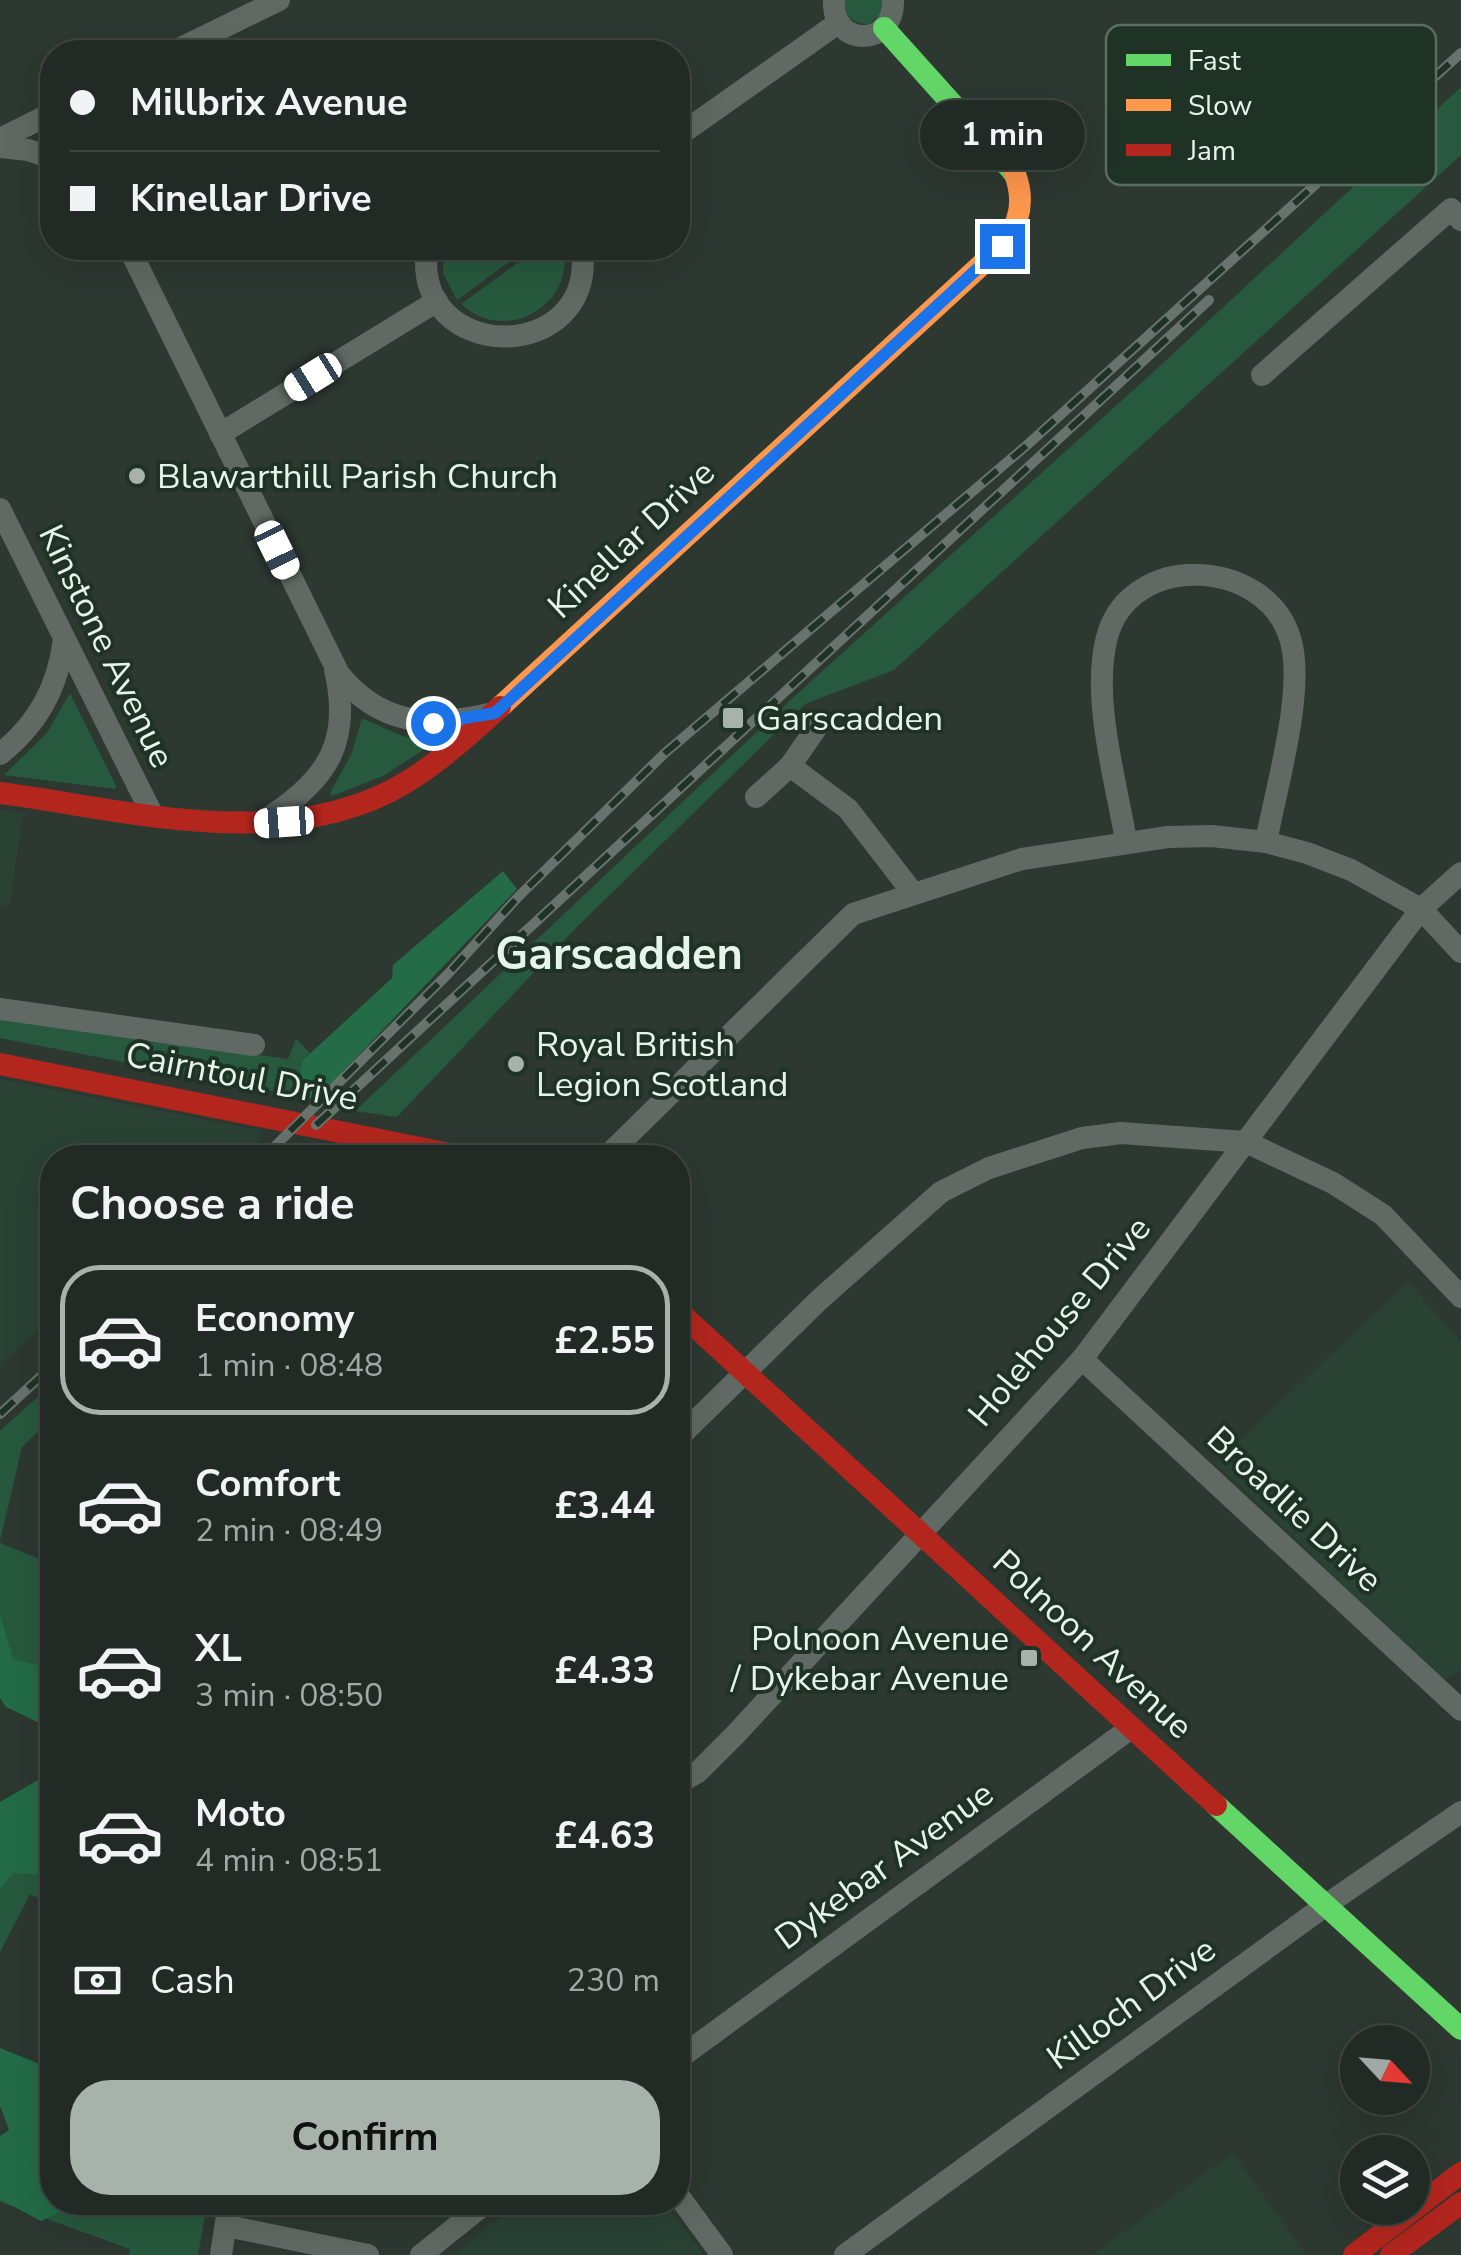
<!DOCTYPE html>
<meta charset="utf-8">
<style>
body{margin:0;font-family:"Nunito Sans",sans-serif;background:#2a322d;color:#f1f3f6;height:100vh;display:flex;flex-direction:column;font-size:38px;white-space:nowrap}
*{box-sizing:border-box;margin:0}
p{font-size:32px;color:#a2a7a7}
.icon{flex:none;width:55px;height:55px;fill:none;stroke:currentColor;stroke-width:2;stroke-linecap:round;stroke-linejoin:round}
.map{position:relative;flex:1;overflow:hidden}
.sheet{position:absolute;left:40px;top:1145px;width:650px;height:1070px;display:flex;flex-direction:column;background:#222a25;border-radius:40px;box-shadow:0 10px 40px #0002,0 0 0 2px #3f4642}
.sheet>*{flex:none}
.top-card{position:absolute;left:40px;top:40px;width:650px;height:220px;border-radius:40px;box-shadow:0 10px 40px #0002,0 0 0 2px #3f4642;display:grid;align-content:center;height:220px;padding:0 30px;background:#222a25}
.needle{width:65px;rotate:116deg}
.fabs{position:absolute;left:1340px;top:2025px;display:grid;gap:20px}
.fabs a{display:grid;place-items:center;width:90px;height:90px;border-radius:50%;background:#222a25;box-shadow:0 10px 40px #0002,0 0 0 2px #3f4642;font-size:50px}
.end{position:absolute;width:45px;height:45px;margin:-22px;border:12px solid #1a73e8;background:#fff;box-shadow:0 0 0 5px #fff}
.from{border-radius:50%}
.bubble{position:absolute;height:70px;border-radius:35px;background:#222a25;box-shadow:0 10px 40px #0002,0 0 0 2px #3f4642;font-size:32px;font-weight:700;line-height:70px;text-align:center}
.car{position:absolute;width:30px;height:60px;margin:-30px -15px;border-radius:12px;box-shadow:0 0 8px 2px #0007;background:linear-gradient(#fff 24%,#345 0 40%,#fff 0 76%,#345 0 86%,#fff 0)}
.top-card b{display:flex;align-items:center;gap:35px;height:95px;font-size:38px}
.top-card b+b{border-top:2px solid #3f4642}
.top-card i{width:25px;height:25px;background:#f1f3f6}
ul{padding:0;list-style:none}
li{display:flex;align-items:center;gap:30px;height:150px;margin:0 20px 15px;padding:0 10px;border:5px solid transparent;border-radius:40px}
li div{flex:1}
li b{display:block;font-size:38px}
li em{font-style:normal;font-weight:700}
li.on{border-color:#a6b2aa}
li>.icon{width:90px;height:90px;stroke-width:1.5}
h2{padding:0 30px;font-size:45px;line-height:120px}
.pay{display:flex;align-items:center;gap:25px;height:110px;padding:0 30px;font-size:38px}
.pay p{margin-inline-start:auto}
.primary-button{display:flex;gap:20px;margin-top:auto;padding:20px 30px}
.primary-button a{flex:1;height:115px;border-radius:40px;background:#a6b2aa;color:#111;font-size:40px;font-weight:700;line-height:115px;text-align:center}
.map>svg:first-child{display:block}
.built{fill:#294234}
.green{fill:#27593e}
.forest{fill:#236c47}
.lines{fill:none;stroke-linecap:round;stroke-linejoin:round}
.street{stroke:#606964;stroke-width:22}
.fast{stroke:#63d668;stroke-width:22}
.slow{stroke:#ff974d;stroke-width:22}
.jam{stroke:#b3261e;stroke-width:22}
.rail-casing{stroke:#69736d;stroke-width:10}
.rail{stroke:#1e3326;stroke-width:6;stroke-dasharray:19;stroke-linecap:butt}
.route{stroke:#1a73e8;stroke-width:12}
.poi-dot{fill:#a6b2aa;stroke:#1e3326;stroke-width:4}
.labels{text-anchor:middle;stroke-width:8;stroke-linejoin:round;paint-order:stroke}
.poi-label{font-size:35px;fill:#e7f4eb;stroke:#1e3326;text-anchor:start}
.street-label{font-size:35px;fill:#e7f4eb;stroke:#1e3326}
.district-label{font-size:45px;font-weight:bold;fill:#e7f4eb;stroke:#1e3326}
.key{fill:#1e3326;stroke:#5a6d61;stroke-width:2.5}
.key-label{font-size:28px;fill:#e7f4eb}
</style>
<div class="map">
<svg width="1461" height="2255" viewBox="0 0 1461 2255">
<rect width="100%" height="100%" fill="#2d3831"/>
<g class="built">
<polygon points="0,810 23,812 10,904 0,909"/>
<polygon points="0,1079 262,1131 260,1141 241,1157 52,1158 52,1318 0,1364"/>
<polygon points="1408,1282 1461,1341 1461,1669 1444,1681 1216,1463"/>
<polygon points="1233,2153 1306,2255 1092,2255"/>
<polygon points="520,2202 664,2203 704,2255 453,2255"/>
</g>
<g class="green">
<path d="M845,0h39l-2,14 -14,10c-16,0 -24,-9 -23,-24z"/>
<polygon points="1461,87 1461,155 894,670 805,704 575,929 397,1117 355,1111 797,694 1150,375"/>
<polygon points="444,248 528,248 457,300 443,273"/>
<path d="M538,248h26c10,58 -59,97 -103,56z"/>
<polygon points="70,693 116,786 115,789 4,775 47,733"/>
<polygon points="362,718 402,736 427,740 428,747 383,776 332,796 330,793 351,755"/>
<polygon points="0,1018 288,1059 296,1039 310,1053 302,1061 297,1096 0,1038"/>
<polygon points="52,1384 52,1418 22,1447 0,1541 0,1431"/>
<polygon points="0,1543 52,1564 52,1683 6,1707 0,1699"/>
<polygon points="52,1847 52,1904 30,1894 0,1952 0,1878"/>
<polygon points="0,2179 52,2202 207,2203 198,2255 129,2255 130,2249 0,2202"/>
</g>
<g class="forest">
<polygon points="503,871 517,889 335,1080 313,1099 297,1096 302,1061 392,978 393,965"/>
<polygon points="0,1615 13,1659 52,1669 52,1741 46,1726 6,1707 0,1697"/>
<polygon points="52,1772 52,1875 13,1873 0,1888 0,1802"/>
<polygon points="0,2048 52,2069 52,2202 78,2203 41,2221 0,2199 0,2136 9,2130 0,2106"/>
</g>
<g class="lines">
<g class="street">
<path d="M834,0c-3,48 61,48 59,0"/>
<polyline points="173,52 279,0"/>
<polyline points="678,136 838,23"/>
<polyline points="0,139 52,113"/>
<polyline points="0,147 28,150 52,158"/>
<path d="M129,248l210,426c41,51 90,54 150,40"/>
<path d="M427,248c-16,117 170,119 155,0"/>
<polyline points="1262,375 1451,209 1461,220"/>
<polyline points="220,434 437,301"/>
<polyline points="0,509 152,814"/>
<path d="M0,754c38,-30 58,-67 64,-115"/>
<polyline points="790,766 848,809 913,893"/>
<polyline points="756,797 790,766 817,727"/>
<path d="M268,818c59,-38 84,-76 67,-148"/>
<path d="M1126,841c-10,-61 -35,-143 -19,-204 23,-86 158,-80 183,1 16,50 -14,150 -24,204"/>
<polyline points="0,1009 254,1045"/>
<polyline points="605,1158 853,914 1022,859 1168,837 1212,836 1266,842 1307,853 1351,870 1421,909 1461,952"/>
<polyline points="1082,1359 1461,1710"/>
<polyline points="678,1438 819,1300 941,1192 989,1168 1082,1138 1121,1133 1246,1142 1333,1183 1383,1215 1461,1297"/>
<polyline points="678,1783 698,1772 735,1735 1082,1359 1421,909 1461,873"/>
<polyline points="678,2059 1131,1728"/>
<polyline points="678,2195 722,2255"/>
<polyline points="227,2226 368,2255"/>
<polyline points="221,2255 229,2202"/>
<polyline points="421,2255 487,2202"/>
<polyline points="845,2255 1326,1905 1461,1812"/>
</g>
<g class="fast">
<polyline points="884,28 1015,174"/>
<polyline points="1216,1805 1461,2029"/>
</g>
<path class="slow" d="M500,707l503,-462c17,-22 22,-44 12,-71"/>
<g class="jam">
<path d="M0,793c128,17 285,62 405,-10 35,-21 65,-49 95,-76"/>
<polyline points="0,1064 470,1158"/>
<polyline points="678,1311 1216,1805"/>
<polyline points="1354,2255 1461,2173"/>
<polyline points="1391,2255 1461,2203"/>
</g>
<defs>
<g id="rail">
<polyline points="316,1125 1209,300"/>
<polyline points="263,1158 447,975 518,897 665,753 1026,446 1461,53"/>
<polyline points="0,1414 52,1366"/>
</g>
</defs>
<use href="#rail" class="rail-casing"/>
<use href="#rail" class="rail"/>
</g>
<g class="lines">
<polyline class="route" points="433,723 495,713 1002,246"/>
</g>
<g class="poi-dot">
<circle cx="137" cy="476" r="10"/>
<rect x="721" y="706" width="24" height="24" rx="5"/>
<circle cx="516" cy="1064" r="10"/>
<rect x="1019" y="1648" width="20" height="20" rx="5"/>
</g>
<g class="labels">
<g class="poi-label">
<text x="157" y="488">Blawarthill Parish Church</text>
<text x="756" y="730">Garscadden</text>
<text x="536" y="1056">Royal British<tspan x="536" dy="40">Legion Scotland</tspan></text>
<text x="1009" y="1650" text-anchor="end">Polnoon Avenue<tspan x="1009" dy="40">/ Dykebar Avenue</tspan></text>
</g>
<g class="street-label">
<text transform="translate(631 539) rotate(-43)" y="12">Kinellar Drive</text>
<text transform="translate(107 646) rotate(64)" y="12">Kinstone Avenue</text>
<text transform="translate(242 1076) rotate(11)" y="12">Cairntoul Drive</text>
<text transform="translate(1059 1321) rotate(-50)" y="12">Holehouse Drive</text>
<text transform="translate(1295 1509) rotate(43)" y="12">Broadlie Drive</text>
<text transform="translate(1093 1644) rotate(43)" y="12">Polnoon Avenue</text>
<text transform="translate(884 1865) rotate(-36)" y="12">Dykebar Avenue</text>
<text transform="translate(1131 2003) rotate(-36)" y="12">Killoch Drive</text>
</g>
<g class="district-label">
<text x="619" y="969">Garscadden</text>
</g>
</g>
<rect x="1106" y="25" width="330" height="160" rx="15" class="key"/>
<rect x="1126" y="54" width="45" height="12" fill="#63d668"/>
<rect x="1126" y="99" width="45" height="12" fill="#ff974d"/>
<rect x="1126" y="144" width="45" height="12" fill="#b3261e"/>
<g class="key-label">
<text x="1188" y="70">Fast</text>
<text x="1188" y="115">Slow</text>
<text x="1188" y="160">Jam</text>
</g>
</svg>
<div class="fabs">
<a><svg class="needle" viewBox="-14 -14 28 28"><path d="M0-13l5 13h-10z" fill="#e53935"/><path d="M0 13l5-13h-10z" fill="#a2a7a7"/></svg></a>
<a><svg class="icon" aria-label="layers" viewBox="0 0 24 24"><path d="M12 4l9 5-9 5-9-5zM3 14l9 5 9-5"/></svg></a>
</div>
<i class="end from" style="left:433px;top:723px"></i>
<i class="end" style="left:1002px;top:246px"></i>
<div class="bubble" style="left:920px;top:100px;width:165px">1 min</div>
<i class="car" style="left:313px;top:377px;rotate:238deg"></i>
<i class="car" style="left:277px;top:550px;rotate:154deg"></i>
<i class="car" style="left:284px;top:822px;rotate:266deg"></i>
<div class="top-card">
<b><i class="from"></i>Millbrix Avenue</b>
<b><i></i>Kinellar Drive</b>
</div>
<section class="sheet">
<h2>Choose a ride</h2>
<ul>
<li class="on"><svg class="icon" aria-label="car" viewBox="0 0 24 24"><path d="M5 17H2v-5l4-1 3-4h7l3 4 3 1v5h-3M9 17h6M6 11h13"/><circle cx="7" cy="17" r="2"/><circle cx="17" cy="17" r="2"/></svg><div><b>Economy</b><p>1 min · 08:48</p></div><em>£2.55</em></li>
<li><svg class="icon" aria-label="car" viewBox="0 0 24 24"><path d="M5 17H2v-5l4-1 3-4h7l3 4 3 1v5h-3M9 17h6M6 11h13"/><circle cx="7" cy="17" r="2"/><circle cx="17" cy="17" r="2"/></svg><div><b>Comfort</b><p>2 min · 08:49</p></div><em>£3.44</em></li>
<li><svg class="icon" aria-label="car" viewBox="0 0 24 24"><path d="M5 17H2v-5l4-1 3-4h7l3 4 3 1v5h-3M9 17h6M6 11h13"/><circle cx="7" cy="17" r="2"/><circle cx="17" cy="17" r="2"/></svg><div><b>XL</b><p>3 min · 08:50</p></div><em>£4.33</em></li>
<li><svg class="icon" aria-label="car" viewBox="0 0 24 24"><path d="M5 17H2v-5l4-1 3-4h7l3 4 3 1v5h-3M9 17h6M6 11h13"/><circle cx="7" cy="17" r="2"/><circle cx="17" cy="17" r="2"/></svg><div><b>Moto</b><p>4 min · 08:51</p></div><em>£4.63</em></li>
</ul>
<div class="pay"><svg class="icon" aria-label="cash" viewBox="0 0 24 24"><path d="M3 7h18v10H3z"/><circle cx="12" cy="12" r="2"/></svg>Cash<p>230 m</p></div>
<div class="primary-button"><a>Confirm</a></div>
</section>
</div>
